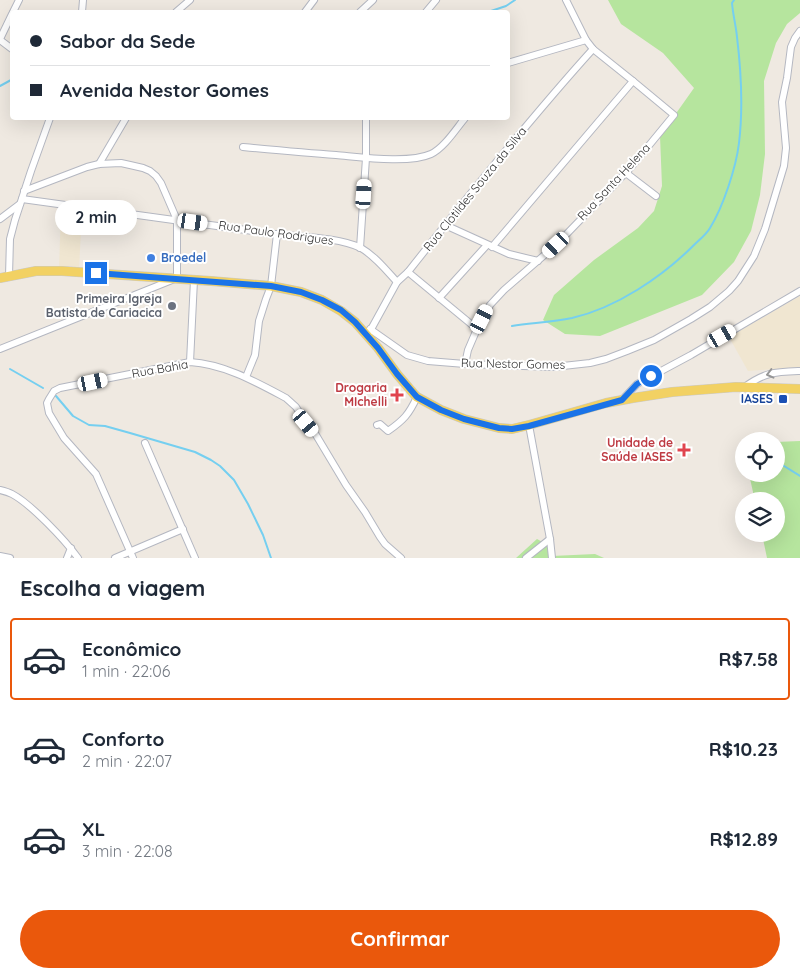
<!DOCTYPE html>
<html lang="pt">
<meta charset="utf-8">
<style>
body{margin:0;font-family:Quicksand,sans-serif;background:#f6f6f7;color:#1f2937;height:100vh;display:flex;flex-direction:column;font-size:19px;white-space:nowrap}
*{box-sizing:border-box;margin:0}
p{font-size:16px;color:#747a83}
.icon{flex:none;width:28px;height:28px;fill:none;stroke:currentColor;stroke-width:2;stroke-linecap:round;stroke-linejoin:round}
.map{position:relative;height:558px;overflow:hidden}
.side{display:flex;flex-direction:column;background:#fff;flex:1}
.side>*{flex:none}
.top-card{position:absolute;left:10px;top:10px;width:500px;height:110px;border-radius:5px;box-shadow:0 5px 20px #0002;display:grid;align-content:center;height:110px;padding:0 20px;background:#fff}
.fabs{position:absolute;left:735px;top:432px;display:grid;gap:10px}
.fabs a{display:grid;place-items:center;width:50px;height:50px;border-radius:50%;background:#fff;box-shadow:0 5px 20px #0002;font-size:25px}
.end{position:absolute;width:22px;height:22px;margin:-11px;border:6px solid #1a73e8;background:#fff;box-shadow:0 0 0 2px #fff}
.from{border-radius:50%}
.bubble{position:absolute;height:35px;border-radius:18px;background:#fff;box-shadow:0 5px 20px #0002;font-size:16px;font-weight:700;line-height:35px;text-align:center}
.car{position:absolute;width:15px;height:30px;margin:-15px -8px;border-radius:6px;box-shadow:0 0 4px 1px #0007;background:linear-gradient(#fff 24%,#345 0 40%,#fff 0 76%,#345 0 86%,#fff 0)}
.top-card b{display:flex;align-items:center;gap:18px;height:48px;font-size:19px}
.top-card b+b{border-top:1px solid #e0e1e3}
.top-card i{width:12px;height:12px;background:#1f2937}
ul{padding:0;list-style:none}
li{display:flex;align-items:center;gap:15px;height:82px;margin:0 10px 8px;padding:0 10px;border:2px solid transparent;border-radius:5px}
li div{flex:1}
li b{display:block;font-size:19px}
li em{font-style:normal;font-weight:700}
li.active{border-color:#ea580c}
li>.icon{width:45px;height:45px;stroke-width:1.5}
h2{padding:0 20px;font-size:22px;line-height:60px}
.cta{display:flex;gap:10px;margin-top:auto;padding:10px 20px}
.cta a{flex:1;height:58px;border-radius:30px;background:#ea580c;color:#fff;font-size:20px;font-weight:700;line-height:58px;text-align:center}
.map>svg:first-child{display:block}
.education{fill:#f0e6d1}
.green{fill:#b6e59e}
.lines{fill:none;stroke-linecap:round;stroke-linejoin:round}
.stream{stroke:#75cff0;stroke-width:2}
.minor-casing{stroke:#b4b7c1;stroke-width:8}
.major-casing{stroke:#c9c9c9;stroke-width:10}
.minor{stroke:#fff;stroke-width:6}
.major{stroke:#f2d163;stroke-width:9}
.oneway{stroke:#969696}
.route{stroke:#1a73e8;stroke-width:6}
.shop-dot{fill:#3f7fe0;stroke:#fff;stroke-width:2}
.worship-dot{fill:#6b7280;stroke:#fff;stroke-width:2}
.health-dot{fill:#e0444e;stroke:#fff;stroke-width:2}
.transit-dot{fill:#1a4fb4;stroke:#fff;stroke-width:2}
.labels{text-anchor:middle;stroke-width:4;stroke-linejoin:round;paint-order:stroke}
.street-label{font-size:12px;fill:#2e2e2e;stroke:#fff}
.shop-label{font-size:12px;font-weight:bold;fill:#366cbe;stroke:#fff;text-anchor:start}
.worship-label{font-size:12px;font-weight:bold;fill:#5b616d;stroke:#fff;text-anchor:end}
.health-label{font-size:12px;font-weight:bold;fill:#be3a42;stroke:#fff;text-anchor:end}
.transit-label{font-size:12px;font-weight:bold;fill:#164399;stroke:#fff;text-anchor:end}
</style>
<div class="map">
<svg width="800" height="558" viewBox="0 0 800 558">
<rect width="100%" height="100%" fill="#efe9e1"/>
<g class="education">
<polygon points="61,210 82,210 79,270 59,269"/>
<polygon points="800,296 800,367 748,371 729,337"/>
</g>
<g class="green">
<polygon points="608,0 800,0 800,13 787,24 776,43 764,81 765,154 760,195 751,231 734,262 702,295 600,336 565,334 543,320 554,295 594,260 638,228 654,211 662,186 660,136 694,88 663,53 621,24"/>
<polygon points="800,441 800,558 767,558 762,534 776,534 776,501 755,501 749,474 776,474 776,442"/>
<polygon points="537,539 550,546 552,556 595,554 604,558 516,558"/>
</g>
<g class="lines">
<g class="stream">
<polyline points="488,12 506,6 515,0"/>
<polyline points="0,86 11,80"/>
<path d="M512,326c20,-3 40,-4 60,-8 44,-10 90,-41 122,-73 5,-5 12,-10 16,-17 13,-21 26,-60 29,-85 4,-33 2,-73 -2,-106 -1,-11 -4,-22 -5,-34l2,-3"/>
<polyline points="10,369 43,388"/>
<polyline points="56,396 73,416 89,425 105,426 130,433 195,452 211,460 220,466 234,480 248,504 263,535 271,558"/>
<polyline points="776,461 800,476"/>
</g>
<defs>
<g id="minor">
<polyline points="13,12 19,0"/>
<polyline points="82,12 83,0"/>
<polyline points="176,12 190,0"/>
<polyline points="305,12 314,0"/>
<polyline points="360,12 373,0"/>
<polyline points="426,12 436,0"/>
<polyline points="0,39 12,14"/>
<polyline points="0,40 12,49"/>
<polyline points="508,63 586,40"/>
<path d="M243,147c31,3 62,6 93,8 24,2 73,9 95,-1 13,-6 25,-25 34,-36"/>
<polyline points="99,164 126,118"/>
<polyline points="626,173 656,196"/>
<path d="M22,199c84,11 168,23 253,35 25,3 63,3 86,14 14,8 25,22 36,34"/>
<polyline points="0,219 20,204"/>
<polyline points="445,225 509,254 538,261"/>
<polyline points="492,247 633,81"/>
<polyline points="360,248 366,158 366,118"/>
<polyline points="408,272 477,329"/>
<polyline points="9,276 10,239 15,220 31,171 50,118"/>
<polyline points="439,298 487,245"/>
<polyline points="370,329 407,355 428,361 465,364 554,367 590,363 606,359 627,351 654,340 691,319 710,307 729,291 738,281 754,256 765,229 784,166 786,148 782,102 787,78 791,47 795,38 800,31"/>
<path d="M369,333l28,-51 11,-10c60,-76 120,-151 185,-223"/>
<polyline points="0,349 177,278 177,220 161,183 156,176 150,171 143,168 130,165 121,163 99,164 87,167 24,191"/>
<polyline points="190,362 194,280"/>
<polyline points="465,364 468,350 477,329 490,305 504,290 556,245 614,185 632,166 674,115 633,81 593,49 586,40 566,0"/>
<polyline points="246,377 255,355 259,321 266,299 271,286 277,234"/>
<path d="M743,388c22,-16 31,-16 57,-17"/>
<polyline points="622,400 637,384 691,355 800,291"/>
<path d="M377,425l3,-1 8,7c16,-11 21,-17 29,-34"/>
<polyline points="529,425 550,539 552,558"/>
<polyline points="145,443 195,558"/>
<path d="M0,490c4,1 8,2 12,4 19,10 53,46 66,64"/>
<polyline points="0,556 10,558"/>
<polyline points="67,558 71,548"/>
<polyline points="115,558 183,529"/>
<path d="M133,558l-37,-84 -32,-36 -15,-25 -2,-10 2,-4 5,-8 6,-3 130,-26c34,2 66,20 96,36l10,9 10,16 10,12 30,50 19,27 15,25 5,7 16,14"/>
<polyline points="526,558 550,539"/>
</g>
<polyline id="major" points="0,278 36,271 62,271 211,281 271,286 301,292 322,300 341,311 355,322 378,348 397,374 414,394 417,397 441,410 464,419 499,428 512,429 529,425 606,403 633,398 672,392 736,387 800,389"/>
</defs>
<use href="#minor" class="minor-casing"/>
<use href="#major" class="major-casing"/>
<use href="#minor" class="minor"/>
<use href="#major" class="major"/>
</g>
<defs><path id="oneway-chevron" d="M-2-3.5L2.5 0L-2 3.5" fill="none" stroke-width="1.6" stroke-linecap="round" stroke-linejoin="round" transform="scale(1.25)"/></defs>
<use class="oneway" href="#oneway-chevron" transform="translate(770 374) rotate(166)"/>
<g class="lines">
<polyline class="route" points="96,273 271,286 301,292 322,300 341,310 355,322 378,348 397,374 417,397 441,410 464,419 499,428 512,429 529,426 622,400 637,384 651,376"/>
</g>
<circle class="shop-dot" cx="151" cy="258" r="5"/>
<circle class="worship-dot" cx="172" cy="306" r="5"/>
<g class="health-dot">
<path d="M394.5 387.5h5v5h5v5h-5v5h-5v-5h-5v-5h5z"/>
<path d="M681.5 442.5h5v5h5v5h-5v5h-5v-5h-5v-5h5z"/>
</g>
<rect class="transit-dot" x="778" y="394" width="10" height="10" rx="2.5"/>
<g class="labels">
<g class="street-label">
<text transform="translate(614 182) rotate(-47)" y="4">Rua Santa Helena</text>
<text transform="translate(475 189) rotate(-51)" y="4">Rua Clotildes Souza da Silva</text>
<text transform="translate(276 233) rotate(8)" y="4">Rua Paulo Rodrigues</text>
<text transform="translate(513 364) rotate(1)" y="4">Rua Nestor Gomes</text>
<text transform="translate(160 369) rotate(-10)" y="4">Rua Bahia</text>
</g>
<g class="shop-label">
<text x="161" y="262">Broedel</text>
</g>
<g class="worship-label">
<text x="162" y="303">Primeira Igreja<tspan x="162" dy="14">Batista de Cariacica</tspan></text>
</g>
<g class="health-label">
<text x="387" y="392">Drogaria<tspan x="387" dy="14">MIchelli</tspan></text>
<text x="673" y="447">Unidade de<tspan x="673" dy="14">Saúde IASES</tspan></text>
</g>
<g class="transit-label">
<text x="773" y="403">IASES</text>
</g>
</g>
</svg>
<div class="fabs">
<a><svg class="icon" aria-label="locate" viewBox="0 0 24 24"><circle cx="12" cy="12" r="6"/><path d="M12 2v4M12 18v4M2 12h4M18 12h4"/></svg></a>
<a><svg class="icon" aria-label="layers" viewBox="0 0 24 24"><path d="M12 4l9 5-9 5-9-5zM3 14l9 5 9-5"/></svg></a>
</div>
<i class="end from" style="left:651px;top:376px"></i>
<i class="end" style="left:96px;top:273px"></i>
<div class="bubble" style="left:55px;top:200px;width:82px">2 min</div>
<i class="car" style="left:364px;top:194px;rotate:4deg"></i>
<i class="car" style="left:193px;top:222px;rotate:98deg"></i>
<i class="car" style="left:556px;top:245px;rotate:227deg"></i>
<i class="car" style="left:482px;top:319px;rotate:27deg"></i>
<i class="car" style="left:722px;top:336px;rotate:60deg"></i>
<i class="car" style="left:93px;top:382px;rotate:78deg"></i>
<i class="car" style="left:306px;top:423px;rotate:140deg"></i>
<div class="top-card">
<b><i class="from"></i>Sabor da Sede</b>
<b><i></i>Avenida Nestor Gomes</b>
</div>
</div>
<section class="side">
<h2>Escolha a viagem</h2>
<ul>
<li class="active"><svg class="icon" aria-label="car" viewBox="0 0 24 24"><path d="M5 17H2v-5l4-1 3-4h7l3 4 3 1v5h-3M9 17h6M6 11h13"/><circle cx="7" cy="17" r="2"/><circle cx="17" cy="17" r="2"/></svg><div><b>Econômico</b><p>1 min · 22:06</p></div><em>R$7.58</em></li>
<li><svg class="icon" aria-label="car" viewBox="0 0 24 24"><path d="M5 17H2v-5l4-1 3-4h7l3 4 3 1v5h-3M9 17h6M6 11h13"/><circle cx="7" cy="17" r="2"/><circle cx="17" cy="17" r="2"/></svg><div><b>Conforto</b><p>2 min · 22:07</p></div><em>R$10.23</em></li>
<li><svg class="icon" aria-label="car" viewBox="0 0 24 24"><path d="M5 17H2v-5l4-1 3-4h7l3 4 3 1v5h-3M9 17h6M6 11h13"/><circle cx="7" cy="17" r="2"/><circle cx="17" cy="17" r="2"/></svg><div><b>XL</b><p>3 min · 22:08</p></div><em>R$12.89</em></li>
</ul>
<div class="cta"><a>Confirmar</a></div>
</section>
